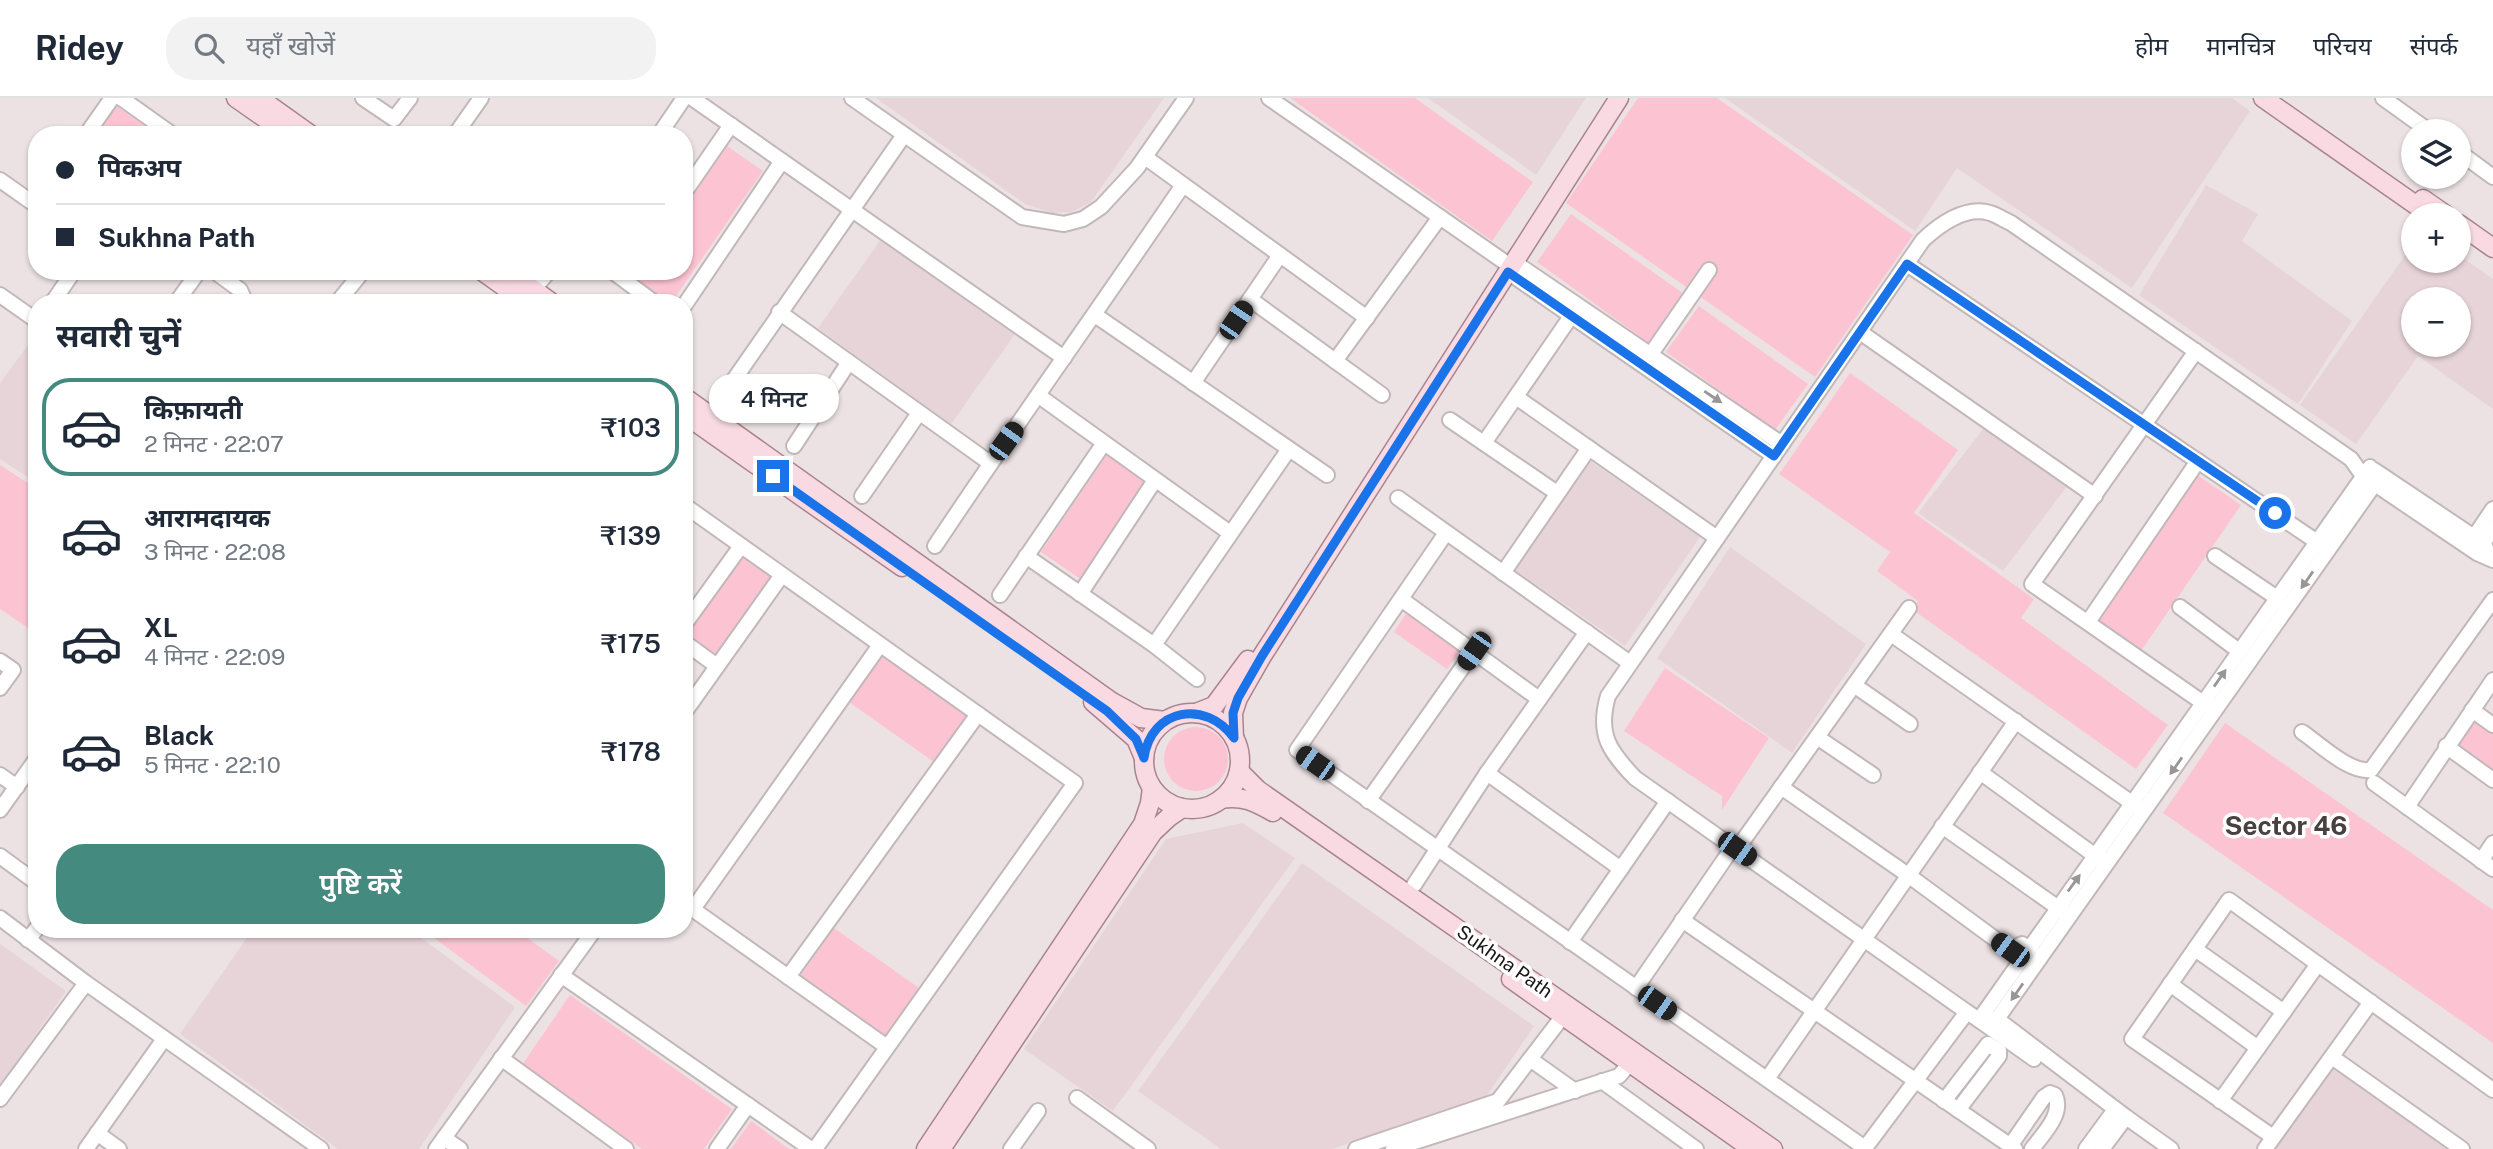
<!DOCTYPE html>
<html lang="hi">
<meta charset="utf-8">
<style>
body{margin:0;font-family:"Public Sans","Noto Sans Devanagari",sans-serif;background:#f2f2f3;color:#1f2937;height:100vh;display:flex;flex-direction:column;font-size:26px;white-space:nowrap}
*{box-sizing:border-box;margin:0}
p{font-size:23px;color:#747a83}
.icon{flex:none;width:38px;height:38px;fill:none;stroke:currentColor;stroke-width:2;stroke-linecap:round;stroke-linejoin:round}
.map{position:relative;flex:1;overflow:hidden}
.sheet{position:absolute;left:28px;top:196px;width:665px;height:644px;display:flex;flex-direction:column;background:#fff;border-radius:28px;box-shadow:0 2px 5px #0004}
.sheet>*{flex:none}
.hud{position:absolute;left:28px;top:28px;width:665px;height:154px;border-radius:28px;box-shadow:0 2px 5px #0004;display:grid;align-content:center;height:154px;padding:0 28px;background:#fff}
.controls{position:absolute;left:2401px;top:21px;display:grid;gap:14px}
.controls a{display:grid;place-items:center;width:70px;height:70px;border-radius:50%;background:#fff;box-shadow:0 2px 5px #0004;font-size:35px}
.end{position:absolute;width:32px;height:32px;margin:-16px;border:9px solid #1a73e8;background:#fff;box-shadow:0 0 0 4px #fff}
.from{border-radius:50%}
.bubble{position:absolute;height:49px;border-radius:24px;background:#fff;box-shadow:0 2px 5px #0004;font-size:23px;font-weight:600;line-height:49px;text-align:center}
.car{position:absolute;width:21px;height:42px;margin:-21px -10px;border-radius:9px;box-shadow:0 0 5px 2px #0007;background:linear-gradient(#222 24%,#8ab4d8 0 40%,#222 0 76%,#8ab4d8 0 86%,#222 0)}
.hud b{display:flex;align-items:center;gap:24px;height:66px;font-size:26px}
.hud b+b{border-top:2px solid #e0e1e3}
.hud i{width:18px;height:18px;background:#1f2937}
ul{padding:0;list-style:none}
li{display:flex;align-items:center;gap:21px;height:98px;margin:0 14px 10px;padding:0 14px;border:4px solid transparent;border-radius:28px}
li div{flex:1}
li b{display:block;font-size:26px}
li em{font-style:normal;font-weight:600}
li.active{border-color:#458a7f}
li>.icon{width:63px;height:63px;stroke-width:1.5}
h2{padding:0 28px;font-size:32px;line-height:84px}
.cta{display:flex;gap:14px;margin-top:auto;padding:14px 28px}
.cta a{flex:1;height:80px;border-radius:28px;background:#458a7f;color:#fff;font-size:28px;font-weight:600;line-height:80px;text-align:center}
header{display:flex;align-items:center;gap:42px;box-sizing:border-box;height:98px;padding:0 35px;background:#fff;border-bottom:2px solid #e0e1e3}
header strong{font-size:33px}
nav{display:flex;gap:38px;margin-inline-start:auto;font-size:24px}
.search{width:490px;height:63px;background:#f2f2f3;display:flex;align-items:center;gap:18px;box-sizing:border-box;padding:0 24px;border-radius:28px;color:#747a83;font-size:26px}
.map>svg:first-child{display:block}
.built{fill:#e7d4d8;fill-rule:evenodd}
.green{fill:#fcc4d2}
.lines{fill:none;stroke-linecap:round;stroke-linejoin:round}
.minor-casing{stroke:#c2b8ba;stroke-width:18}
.major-casing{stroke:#a8858e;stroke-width:21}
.minor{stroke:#fff;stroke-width:14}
.major{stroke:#f9dae2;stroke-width:18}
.oneway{fill:#989697}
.route{stroke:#1a73e8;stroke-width:9}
.labels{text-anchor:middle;stroke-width:7;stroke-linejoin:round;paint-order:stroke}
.street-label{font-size:19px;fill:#191617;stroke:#fff}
.district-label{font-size:26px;font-weight:bold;fill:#484041;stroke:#fff}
</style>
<header>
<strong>Ridey</strong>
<div class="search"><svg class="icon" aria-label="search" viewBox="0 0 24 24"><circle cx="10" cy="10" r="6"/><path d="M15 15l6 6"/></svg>यहाँ खोजें</div>
<nav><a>होम</a><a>मानचित्र</a><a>परिचय</a><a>संपर्क</a></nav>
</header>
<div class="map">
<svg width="2493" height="1051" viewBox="0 0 2493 1051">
<rect width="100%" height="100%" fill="#ece2e4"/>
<g class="built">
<polygon points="876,0 1164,0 1091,104 1072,114 1051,115 1025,106"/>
<polygon points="1428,0 1586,0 1536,77"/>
<polygon points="1725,0 2232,0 2250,13 2132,190 1957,70 1915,133"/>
<polygon points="2206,87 2258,116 2242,143 2352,223 2298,306 2139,197"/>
<polygon points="882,140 1015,236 951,326 818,230"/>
<path d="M2413,146v17h46v-6l34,24v130l-75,-53 -62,88 -56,-39zM2413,201h46v46h-46z"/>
<polygon points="28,247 37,254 37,385 0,361 0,285"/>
<polygon points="1987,326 2068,387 2003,473 1918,415"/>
<polygon points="1589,362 1700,439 1625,548 1514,471"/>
<polygon points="1730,449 1866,546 1792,655 1657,560"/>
<polygon points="1243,725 1295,760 1113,1013 1024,951 1166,741"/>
<polygon points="1302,765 1534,928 1486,999 1332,1051 1221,1051 1138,993"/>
<polygon points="253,831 409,831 515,909 419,1051 338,1051 180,936"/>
<polygon points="0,846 66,893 0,988"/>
<polygon points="2332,969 2446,1051 2274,1051"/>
</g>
<g class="green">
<polygon points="1290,0 1415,0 1533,84 1492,143"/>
<polygon points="1638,0 1717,0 1913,137 1815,279 1566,105"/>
<polygon points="116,8 157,37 95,37"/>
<polygon points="727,48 763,73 671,205 635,180 639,173 684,173 684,109"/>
<polygon points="1571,116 1684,196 1649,245 1537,164"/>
<polygon points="1699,208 1808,286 1775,332 1666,254"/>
<polygon points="1850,275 1958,352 1914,415 2034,501 2021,520 2168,627 2136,671 1913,512 1918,503 1877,473 1890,454 1779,376"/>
<polygon points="1108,355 1149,383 1082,482 1041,454"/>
<polygon points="0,367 37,391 37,536 0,511"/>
<polygon points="2196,376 2241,407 2141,553 2096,522"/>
<polygon points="743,455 774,477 718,558 687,536"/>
<polygon points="1407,514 1461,551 1447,571 1394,534"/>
<polygon points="881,557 966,617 934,664 849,604"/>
<polygon points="1665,570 1769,640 1722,712 1722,698 1624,633"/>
<polygon points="2472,618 2493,633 2493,674 2453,646"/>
<polygon points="2225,625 2493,812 2493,945 2163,715"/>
<circle cx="1196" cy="661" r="32"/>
<polygon points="834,830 919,890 885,940 799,880"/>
<polygon points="422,831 515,831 559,863 526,908"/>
<polygon points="570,897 732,1011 704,1051 642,1051 522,967"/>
<polygon points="751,1023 789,1051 731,1051"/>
</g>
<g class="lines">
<defs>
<g id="minor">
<polyline points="121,0 173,37"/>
<polyline points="363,0 394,21 410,0"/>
<polyline points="692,0 1064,260"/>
<polyline points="852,0 1022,119 1064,126 1083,121 1101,109 1137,70 1186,0"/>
<polyline points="1269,0 1503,163"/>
<polyline points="2383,0 2429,33"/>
<polyline points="86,37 112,0"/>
<polyline points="455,37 481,0"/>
<polyline points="659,37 684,0"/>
<polyline points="2459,54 2493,79"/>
<polyline points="1145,59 1367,220"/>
<polyline points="0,82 37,108"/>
<polyline points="684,95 731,27"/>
<polyline points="1514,164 1782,346"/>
<polyline points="1907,166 2323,448"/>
<polyline points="214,173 240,192 246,205"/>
<polyline points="612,173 655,205"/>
<polyline points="1508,174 1774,358"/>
<polyline points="534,191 549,173"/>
<polyline points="0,197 37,223"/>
<polyline points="1250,201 1382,297"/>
<polyline points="52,205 74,173"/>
<polyline points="176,205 199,173"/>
<polyline points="337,205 363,173"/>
<polyline points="684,208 782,63"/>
<polyline points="779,214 990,365"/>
<polyline points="1095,217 1327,377"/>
<polyline points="1860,234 2095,398"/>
<polyline points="2196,253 2032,486 2209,609"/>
<polyline points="1335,263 1440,119"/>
<polyline points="1646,263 1709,172"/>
<polyline points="1193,285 1280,157"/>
<polyline points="1039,298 1230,435"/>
<polyline points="722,299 904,37"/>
<polyline points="1516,299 1717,440"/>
<polyline points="1450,322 1557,395"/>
<polyline points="1484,345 1576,211"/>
<polyline points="794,348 849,264"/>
<polyline points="2374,372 2483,445 2492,461"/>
<polyline points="862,398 919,315"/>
<polyline points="1398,400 1630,565"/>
<polyline points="684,407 1075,685 815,1051"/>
<polyline points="1446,435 1297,652 1865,1050 1967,914"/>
<polyline points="2470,445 2493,411"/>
<path d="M935,448c81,-122 166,-240 248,-361"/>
<polyline points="2479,451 2493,431"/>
<polyline points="1026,458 1154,547 1197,581"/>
<polyline points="2215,458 2277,500"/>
<polyline points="1503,475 1589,350"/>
<polyline points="1080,496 1155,382"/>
<polyline points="1000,497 1104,345"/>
<polyline points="1401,501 1539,601"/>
<polyline points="2180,509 2239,553"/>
<polyline points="2088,524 2198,363"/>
<polyline points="684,527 741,448"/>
<polyline points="1891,536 2139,710"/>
<polyline points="684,544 717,568"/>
<polyline points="1154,547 1289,351"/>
<polyline points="0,563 13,572 0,590"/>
<polyline points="1854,587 1910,626"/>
<polyline points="2472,612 2493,627"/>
<polyline points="684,615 782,477"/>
<path d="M2302,634c18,12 47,41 69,38l122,-170"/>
<polyline points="1817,639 1873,677"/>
<polyline points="2446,648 2493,682"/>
<polyline points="1980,674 2101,762"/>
<polyline points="1487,675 1621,771"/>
<polyline points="0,677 17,689"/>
<polyline points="2374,685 2493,771"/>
<polyline points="1781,689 1908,777 2010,852 2022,846 2029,851"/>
<polyline points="1368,703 1474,553"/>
<polyline points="2407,709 2493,582"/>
<polyline points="0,712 37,660"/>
<polyline points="1942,728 2064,814"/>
<polyline points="1737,751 1909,510"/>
<polyline points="0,758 37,785"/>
<polyline points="2481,763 2493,745"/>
<polyline points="1414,787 1487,675 1587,534"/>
<polyline points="684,805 887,949"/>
<polyline points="693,811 880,547"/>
<polyline points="0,820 86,885 321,1051"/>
<polyline points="1682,822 2015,1051"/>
<polyline points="28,842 37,830"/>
<polyline points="1570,844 1668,703"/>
<polyline points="2195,851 2284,914"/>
<polyline points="561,877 811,1051"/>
<polyline points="788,879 978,616"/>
<polyline points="2170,886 2258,950"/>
<polyline points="1636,890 1733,749"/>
<polyline points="1997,921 2381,377"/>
<polyline points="2332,959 2462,1051"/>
<polyline points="501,960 626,1051"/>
<polyline points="1530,961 1575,993"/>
<polyline points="2034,961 1979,922 2370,369"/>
<polyline points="1767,981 2016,623"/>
<polyline points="1602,983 1696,1051"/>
<polyline points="1077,1000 1148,1051"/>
<polyline points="0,1001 86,885"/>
<polyline points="1944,1003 1988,946 1999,953 1999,958 1958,1012"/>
<polyline points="2220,1003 2318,866"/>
<polyline points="2116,1017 2126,1019 2171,1051"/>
<polyline points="97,1035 119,1051"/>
<polyline points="2273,1039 2132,941 2229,802 2493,992"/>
<polyline points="444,1040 460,1051"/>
<path d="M2010,1048l34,-49 6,-4 5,2c9,19 -12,39 -23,54"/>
<polyline points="86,1051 164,941"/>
<polyline points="436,1051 595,831"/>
<polyline points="717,1051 748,1007"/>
<polyline points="1011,1051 1038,1013"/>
<polyline points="1356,1051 1498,1003 1563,918"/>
<polyline points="1393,1051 1619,978 1630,965"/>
<polyline points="2086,1051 2111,1017"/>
<path d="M2102,1051l24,-32 -129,-98 -18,1 -12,-8 -332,-234c-26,-27 -38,-44 -27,-82l315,-456c16,-15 43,-35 67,-27 7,2 14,7 21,10l340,236 12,17 12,8 102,69 16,7"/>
<polyline points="2265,1051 2371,904"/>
</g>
<g id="major">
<polyline points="236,0 289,37"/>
<polyline points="259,0 311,37"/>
<polyline points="2263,0 2430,117"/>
<polyline points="2423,101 2446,117"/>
<polyline points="2459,126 2493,150"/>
<polyline points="482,173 527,205"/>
<polyline points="508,173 552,205"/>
<polyline points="684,299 1112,604 1141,620 1165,623"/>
<polyline points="684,316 902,469"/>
<polyline points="1093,604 1136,641 1144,660"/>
<polyline points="1196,615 1214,608 1248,562"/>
<circle cx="1192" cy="663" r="48"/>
<polyline points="1234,640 1233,615 1238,600 1262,558 1619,0"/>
<polyline points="1239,673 1258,692 1773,1051"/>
<path d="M1221,701c21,-4 34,3 52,13"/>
<polyline points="1511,881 1752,1051"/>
<polyline points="926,1051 1143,726 1150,705 1152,690"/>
<polyline points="941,1051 1153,734 1169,719 1182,710"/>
</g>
</defs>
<use href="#minor" class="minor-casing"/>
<use href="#major" class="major-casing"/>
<use href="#minor" class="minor"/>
<use href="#major" class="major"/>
</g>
<defs><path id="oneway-solid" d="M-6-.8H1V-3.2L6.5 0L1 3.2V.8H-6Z" transform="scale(1.75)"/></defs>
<g class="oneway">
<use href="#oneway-solid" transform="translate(1713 299) rotate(34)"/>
<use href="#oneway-solid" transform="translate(2307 482) rotate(125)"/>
<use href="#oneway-solid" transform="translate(2220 580) rotate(-55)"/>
<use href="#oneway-solid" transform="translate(2176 668) rotate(125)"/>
<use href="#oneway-solid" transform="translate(2074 785) rotate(-54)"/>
<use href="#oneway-solid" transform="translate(2017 894) rotate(125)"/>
</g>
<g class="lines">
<path class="route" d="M773,378l334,235 29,28 8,19c7,-50 62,-59 90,-20l-1,-25 5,-15 24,-42 246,-384 266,184 133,-192 368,249"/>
</g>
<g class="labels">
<g class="street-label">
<text transform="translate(1505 863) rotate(35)" y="7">Sukhna Path</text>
</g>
<g class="district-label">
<text x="2286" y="737">Sector 46</text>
</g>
</g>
</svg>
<div class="controls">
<a><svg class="icon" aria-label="layers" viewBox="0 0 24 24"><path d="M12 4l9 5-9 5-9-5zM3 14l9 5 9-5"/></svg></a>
<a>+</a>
<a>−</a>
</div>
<i class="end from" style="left:2275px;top:415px"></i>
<i class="end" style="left:773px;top:378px"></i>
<div class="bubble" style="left:709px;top:276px;width:130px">4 मिनट</div>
<i class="car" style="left:1236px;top:222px;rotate:34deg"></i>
<i class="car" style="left:1006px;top:343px;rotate:36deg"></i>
<i class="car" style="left:1474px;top:553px;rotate:215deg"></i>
<i class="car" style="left:1315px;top:665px;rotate:305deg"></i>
<i class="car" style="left:1737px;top:751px;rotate:125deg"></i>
<i class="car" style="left:2010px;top:852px;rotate:306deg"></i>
<i class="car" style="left:1657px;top:905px;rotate:125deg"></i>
<div class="hud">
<b><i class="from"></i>पिकअप</b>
<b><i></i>Sukhna Path</b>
</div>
<section class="sheet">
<h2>सवारी चुनें</h2>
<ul>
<li class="active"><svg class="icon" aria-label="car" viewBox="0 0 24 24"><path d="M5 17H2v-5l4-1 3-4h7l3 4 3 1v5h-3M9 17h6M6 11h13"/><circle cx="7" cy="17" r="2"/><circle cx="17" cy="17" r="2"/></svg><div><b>किफ़ायती</b><p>2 मिनट · 22:07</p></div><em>₹103</em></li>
<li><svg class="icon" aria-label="car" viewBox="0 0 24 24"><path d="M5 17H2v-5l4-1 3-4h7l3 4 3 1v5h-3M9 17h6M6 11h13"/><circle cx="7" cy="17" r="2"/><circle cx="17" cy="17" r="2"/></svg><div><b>आरामदायक</b><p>3 मिनट · 22:08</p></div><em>₹139</em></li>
<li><svg class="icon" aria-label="car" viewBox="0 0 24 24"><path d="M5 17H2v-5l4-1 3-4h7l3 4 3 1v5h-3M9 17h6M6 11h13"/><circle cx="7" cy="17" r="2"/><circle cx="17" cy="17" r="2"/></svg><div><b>XL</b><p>4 मिनट · 22:09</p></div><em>₹175</em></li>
<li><svg class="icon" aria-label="car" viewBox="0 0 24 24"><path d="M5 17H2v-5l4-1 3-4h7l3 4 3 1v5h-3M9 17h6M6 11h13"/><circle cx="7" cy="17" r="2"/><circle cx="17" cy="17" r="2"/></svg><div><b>Black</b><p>5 मिनट · 22:10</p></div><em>₹178</em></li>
</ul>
<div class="cta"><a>पुष्टि करें</a></div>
</section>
</div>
